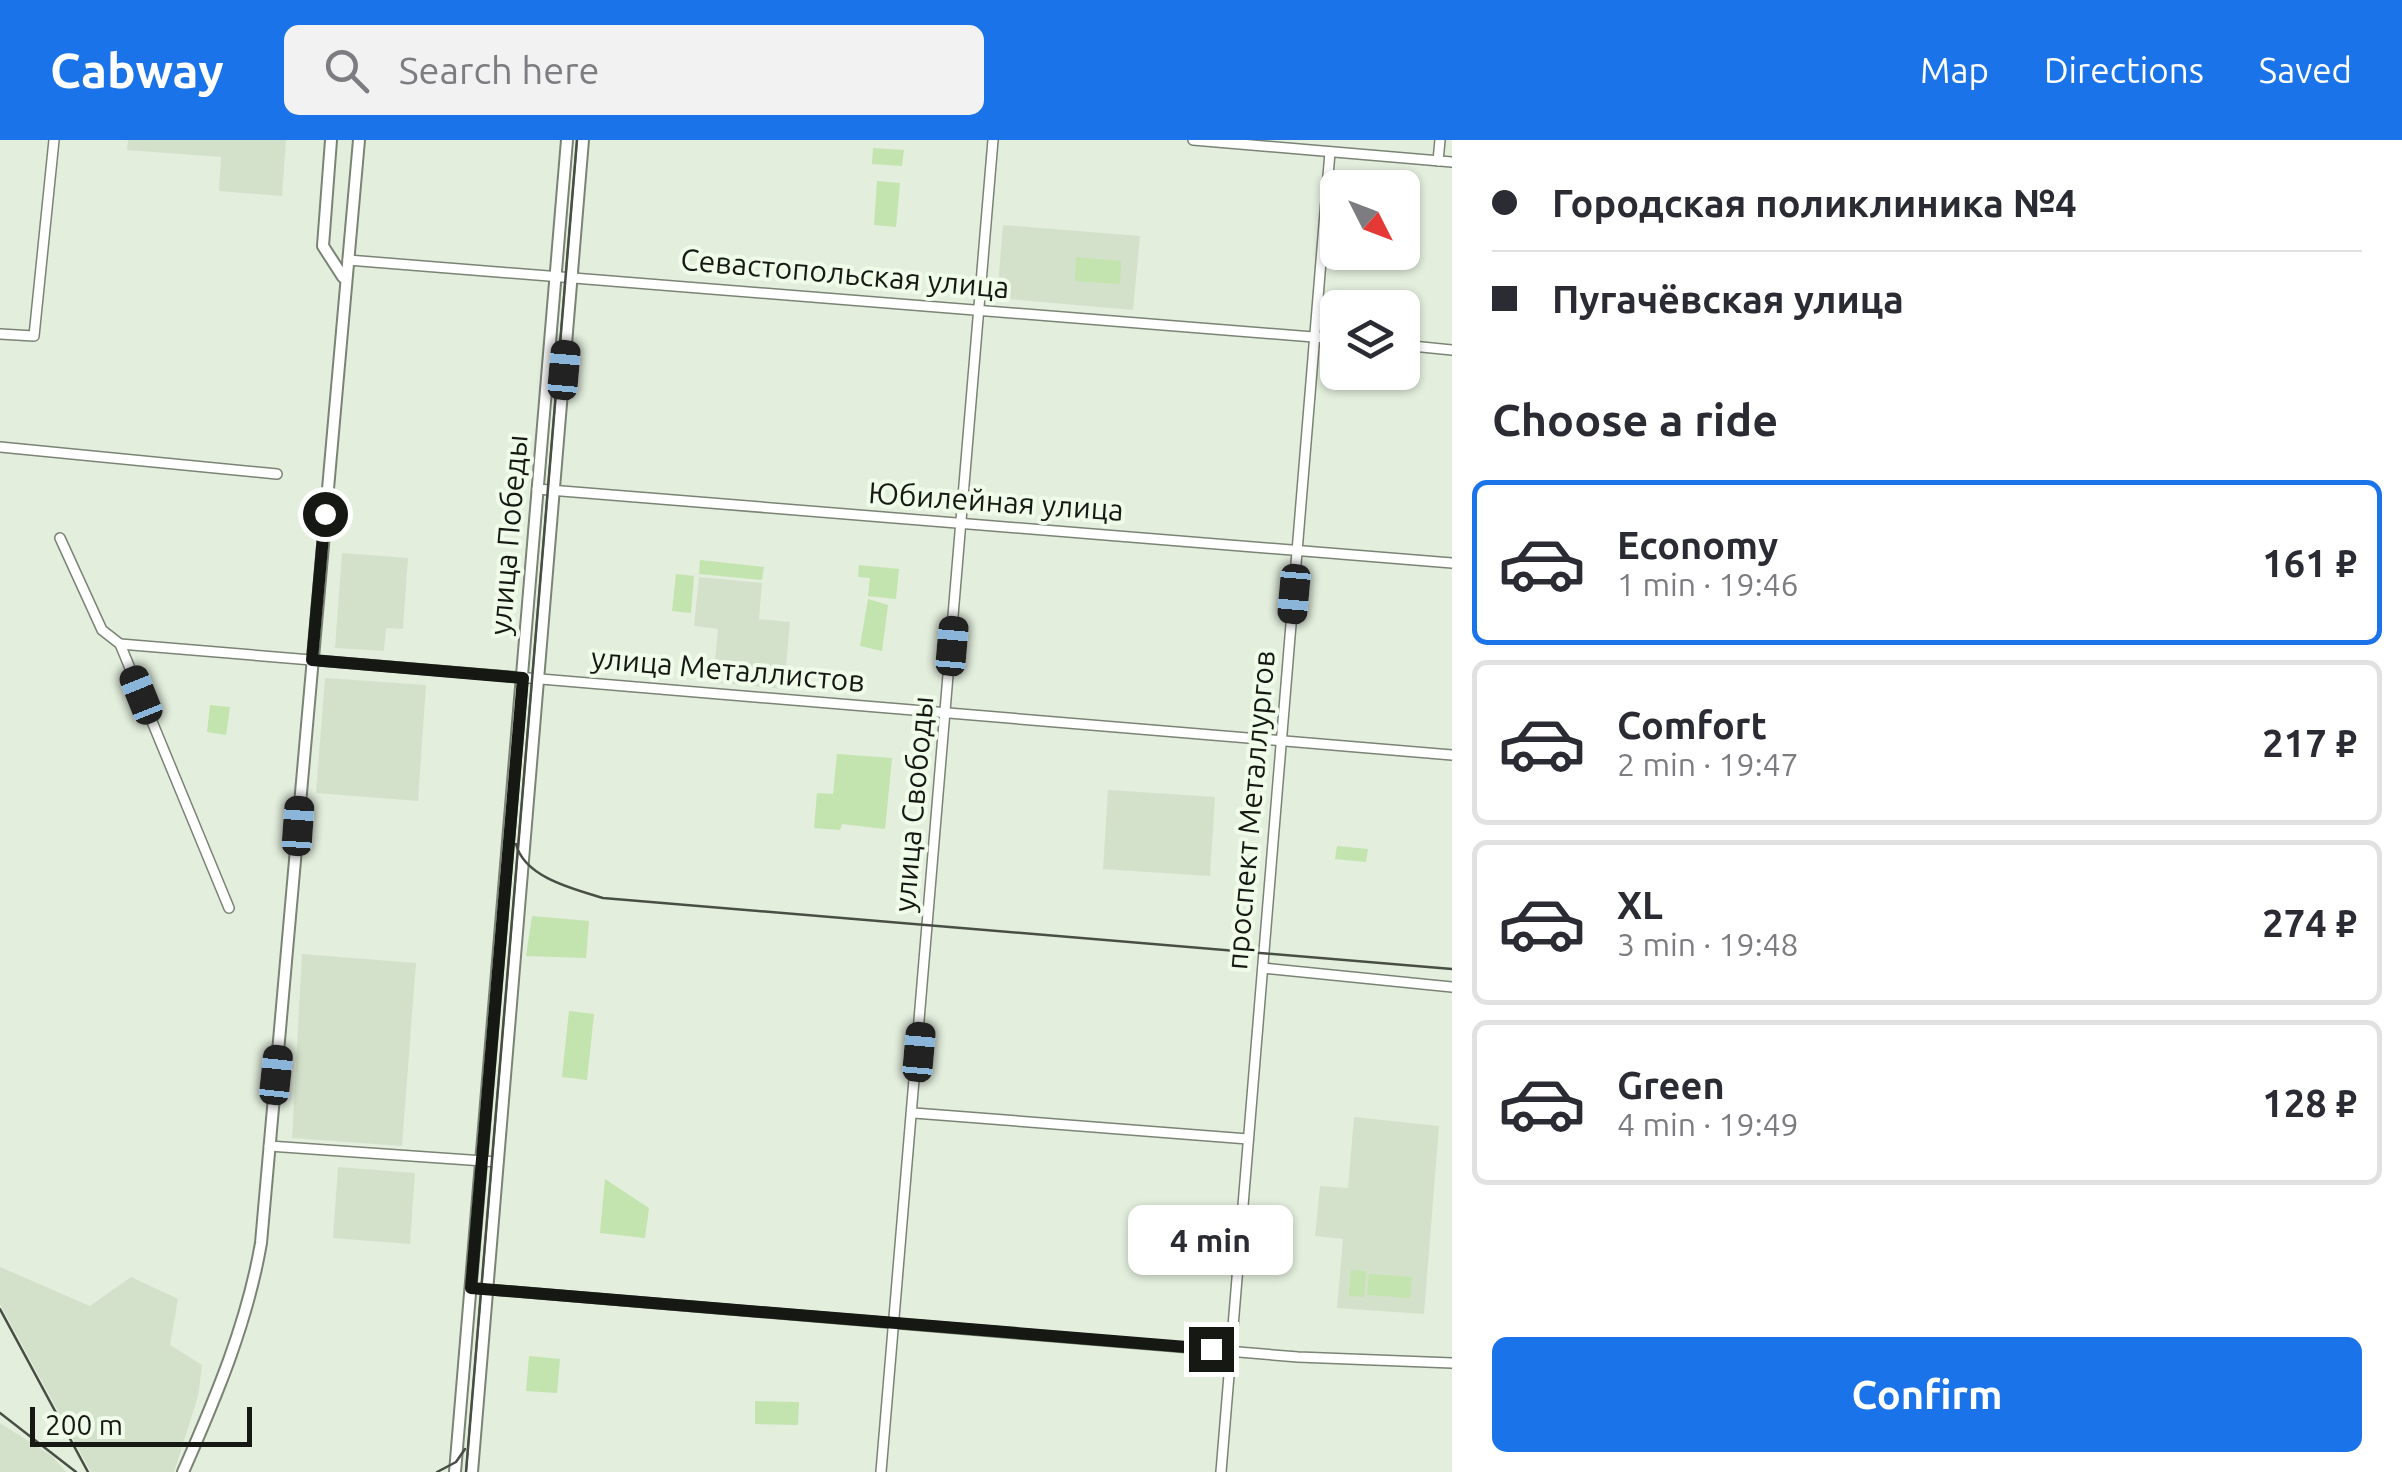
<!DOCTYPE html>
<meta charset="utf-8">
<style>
body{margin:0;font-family:Ubuntu,sans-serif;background:#f2f2f3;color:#2b2b33;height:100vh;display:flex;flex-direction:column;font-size:38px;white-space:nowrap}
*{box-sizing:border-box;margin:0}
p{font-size:32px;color:#7c7c81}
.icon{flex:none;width:55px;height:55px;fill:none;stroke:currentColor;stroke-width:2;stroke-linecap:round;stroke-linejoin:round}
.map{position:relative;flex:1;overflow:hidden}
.panel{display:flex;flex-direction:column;background:#fff;width:950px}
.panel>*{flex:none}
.banner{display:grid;align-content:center;height:220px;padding:0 40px;background:#fff}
.needle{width:65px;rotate:132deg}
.controls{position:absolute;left:1320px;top:30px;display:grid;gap:20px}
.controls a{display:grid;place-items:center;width:100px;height:100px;border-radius:15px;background:#fff;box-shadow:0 2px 8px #0004;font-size:50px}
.scale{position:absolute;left:30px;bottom:25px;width:222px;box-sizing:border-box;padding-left:10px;border:5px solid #161913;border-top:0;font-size:28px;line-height:35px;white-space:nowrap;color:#161913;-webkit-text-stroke:8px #f0fbea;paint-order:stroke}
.end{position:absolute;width:45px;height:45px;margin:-22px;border:12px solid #161913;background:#fff;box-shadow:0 0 0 5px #fff}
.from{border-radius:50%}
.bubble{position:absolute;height:70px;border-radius:15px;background:#fff;box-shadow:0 2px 8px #0004;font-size:32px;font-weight:700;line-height:70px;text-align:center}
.car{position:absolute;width:30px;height:60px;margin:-30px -15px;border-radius:12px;box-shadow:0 0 8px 2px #0007;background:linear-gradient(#222 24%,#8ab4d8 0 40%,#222 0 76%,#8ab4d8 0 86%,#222 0)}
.banner b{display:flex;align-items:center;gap:35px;height:95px;font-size:38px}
.banner b+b{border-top:2px solid #e1e1e2}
.banner i{width:25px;height:25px;background:#2b2b33}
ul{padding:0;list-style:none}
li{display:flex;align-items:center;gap:30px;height:165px;margin:0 20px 15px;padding:0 20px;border:5px solid #e1e1e2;border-radius:15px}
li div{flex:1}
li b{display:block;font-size:38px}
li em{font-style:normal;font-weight:700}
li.selected{border-color:#1a73e8}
li>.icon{width:90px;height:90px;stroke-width:1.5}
h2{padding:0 40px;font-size:45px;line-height:120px}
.button{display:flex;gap:20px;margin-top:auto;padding:20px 40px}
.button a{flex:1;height:115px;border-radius:15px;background:#1a73e8;color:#fff;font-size:40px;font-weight:700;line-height:115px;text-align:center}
header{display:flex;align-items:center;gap:60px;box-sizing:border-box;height:140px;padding:0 50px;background:#1a73e8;color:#fff}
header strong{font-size:48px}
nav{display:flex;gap:55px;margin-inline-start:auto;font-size:35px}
.search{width:700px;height:90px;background:#f2f2f3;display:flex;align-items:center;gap:25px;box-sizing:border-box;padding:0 35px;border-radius:15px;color:#7c7c81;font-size:38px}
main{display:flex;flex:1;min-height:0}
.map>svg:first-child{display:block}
.built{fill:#d3e1cb}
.green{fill:#c3e3af}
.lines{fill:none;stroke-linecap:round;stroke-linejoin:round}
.minor-casing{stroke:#7a8374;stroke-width:12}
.major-casing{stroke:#7a8374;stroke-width:14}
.minor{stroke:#fff;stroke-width:9}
.major{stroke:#fff;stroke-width:10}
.tram{stroke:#494e45;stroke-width:2.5}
.rail{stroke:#494e45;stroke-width:2.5}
.route{stroke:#161913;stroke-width:12}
.labels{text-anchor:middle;stroke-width:8;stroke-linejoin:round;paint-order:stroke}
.street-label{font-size:30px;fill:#161913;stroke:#f0fbea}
</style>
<header>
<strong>Cabway</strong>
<div class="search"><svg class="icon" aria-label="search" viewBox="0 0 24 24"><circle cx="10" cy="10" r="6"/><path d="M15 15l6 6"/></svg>Search here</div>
<nav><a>Map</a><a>Directions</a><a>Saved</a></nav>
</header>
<main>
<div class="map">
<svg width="1452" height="1332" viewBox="0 0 1452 1332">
<rect width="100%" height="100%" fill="#e3eedd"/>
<g class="built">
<polygon points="128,0 286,0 282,56 219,51 221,17 127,10"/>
<polygon points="1003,85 1140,96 1133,170 997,158"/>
<polygon points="342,413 408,418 403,489 386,488 384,511 335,508"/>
<polygon points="699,437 762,443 759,479 790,482 784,549 713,542 718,489 694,486"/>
<polygon points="325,538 426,545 418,661 316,653"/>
<polygon points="1108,650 1215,657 1210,736 1103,729"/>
<polygon points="302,814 416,823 402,1006 292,998"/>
<polygon points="1354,977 1439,986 1424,1174 1337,1168 1343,1099 1315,1096 1320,1046 1348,1048"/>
<polygon points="338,1027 415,1033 410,1104 333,1098"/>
<polygon points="0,1127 90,1166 131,1137 178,1159 170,1205 202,1225 198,1256 174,1332 91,1332 0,1164"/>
<polygon points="0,1283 52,1316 66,1332 0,1332"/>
</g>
<g class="green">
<polygon points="873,8 904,10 902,26 872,24"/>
<polygon points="877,41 900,43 896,87 874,85"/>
<polygon points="1076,117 1121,121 1120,144 1075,141"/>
<polygon points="700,420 764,427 762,440 699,434"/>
<polygon points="859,425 899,429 896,459 868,456 870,438 858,437"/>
<polygon points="676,434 694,436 691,473 672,471"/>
<polygon points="868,459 888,465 882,511 860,506"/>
<polygon points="210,565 230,567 226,595 207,592"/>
<polygon points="837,614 892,618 885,689 842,684 840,690 814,688 817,653 833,654"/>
<polygon points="1337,706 1368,709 1366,722 1335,719"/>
<polygon points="532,776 589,781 586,818 526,816"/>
<polygon points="569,871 594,874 587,940 562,937"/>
<polygon points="605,1039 649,1068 645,1098 600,1093"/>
<polygon points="1351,1130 1366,1131 1364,1157 1349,1156"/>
<polygon points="1369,1134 1412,1137 1410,1158 1367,1155"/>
<polygon points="529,1216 560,1219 557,1253 526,1251"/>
<polygon points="755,1261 799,1262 798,1285 755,1284"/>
</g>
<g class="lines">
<defs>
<g id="minor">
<polyline points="1193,0 1452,22"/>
<polyline points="1438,21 1440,0"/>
<polyline points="348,120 1338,199"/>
<polyline points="0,194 34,196 54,0"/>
<polyline points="1402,205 1452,210"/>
<polyline points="0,307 277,334"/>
<polyline points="537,349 1452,423"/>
<polyline points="60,398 102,490 120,504 229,768"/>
<polyline points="120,504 1452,615"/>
<polyline points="1263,828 1452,847"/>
<polyline points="914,973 1248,999"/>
<polyline points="269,1006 498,1022"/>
<polyline points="471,1148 1298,1217 1452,1223"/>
<polyline points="881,1332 993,0"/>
<polyline points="1221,1332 1330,12"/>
</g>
<g id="major">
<polyline points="331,0 323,106 343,137"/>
<path d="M183,1332c33,-75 64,-148 78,-229l98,-1103"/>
<polyline points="455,1332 567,0"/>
<polyline points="472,1332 583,0"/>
</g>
</defs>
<use href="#minor" class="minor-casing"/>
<use href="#major" class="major-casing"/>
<use href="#minor" class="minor"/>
<use href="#major" class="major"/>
<g class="tram">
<path d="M516,704c8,33 57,45 87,54l849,71"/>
<polyline points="437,1332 456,1322 465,1309"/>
<polyline points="466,1332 577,0"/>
</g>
<g class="rail">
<polyline points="0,1169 88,1332"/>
<polyline points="0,1273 76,1332"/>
</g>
</g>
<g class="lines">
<polyline class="route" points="325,374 312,520 523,538 471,1148 1211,1209"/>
</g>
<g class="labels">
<g class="street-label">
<text transform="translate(845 134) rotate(5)" y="10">Севастопольская улица</text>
<text transform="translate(996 362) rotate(4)" y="10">Юбилейная улица</text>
<text transform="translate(509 395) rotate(-85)" y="10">улица Победы</text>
<text transform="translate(728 530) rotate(5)" y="10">улица Металлистов</text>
<text transform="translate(914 664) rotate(-85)" y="10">улица Свободы</text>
<text transform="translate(1251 670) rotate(-85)" y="10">проспект Металлургов</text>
</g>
</g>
</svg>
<div class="controls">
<a><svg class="needle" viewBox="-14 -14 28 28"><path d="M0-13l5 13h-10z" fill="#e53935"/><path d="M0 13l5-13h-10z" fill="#7c7c81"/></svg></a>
<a><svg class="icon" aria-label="layers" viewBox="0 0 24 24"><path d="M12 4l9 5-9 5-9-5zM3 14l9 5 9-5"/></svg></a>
</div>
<div class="scale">200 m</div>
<i class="end from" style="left:325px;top:374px"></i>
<i class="end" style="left:1211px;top:1209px"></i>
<div class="bubble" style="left:1128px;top:1065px;width:165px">4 min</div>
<i class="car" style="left:564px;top:230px;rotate:5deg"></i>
<i class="car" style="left:1294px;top:454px;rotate:185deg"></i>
<i class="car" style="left:952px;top:506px;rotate:5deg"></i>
<i class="car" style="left:141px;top:555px;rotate:338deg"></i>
<i class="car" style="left:298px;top:686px;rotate:4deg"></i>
<i class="car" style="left:919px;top:912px;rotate:5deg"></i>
<i class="car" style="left:276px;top:935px;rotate:6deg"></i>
</div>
<section class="panel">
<div class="banner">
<b><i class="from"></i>Городская поликлиника №4</b>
<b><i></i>Пугачёвская улица</b>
</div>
<h2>Choose a ride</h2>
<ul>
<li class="selected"><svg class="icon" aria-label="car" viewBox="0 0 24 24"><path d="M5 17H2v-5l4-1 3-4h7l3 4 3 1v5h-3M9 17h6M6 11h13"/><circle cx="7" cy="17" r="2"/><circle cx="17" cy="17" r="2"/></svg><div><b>Economy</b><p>1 min · 19:46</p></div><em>161 ₽</em></li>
<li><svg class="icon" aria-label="car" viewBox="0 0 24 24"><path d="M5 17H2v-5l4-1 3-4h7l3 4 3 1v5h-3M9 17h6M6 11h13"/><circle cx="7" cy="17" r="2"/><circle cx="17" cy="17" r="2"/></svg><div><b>Comfort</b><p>2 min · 19:47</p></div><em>217 ₽</em></li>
<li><svg class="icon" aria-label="car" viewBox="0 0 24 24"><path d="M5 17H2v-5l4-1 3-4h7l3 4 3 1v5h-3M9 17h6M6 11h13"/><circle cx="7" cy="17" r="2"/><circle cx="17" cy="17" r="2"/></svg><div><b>XL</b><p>3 min · 19:48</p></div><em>274 ₽</em></li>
<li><svg class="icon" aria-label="car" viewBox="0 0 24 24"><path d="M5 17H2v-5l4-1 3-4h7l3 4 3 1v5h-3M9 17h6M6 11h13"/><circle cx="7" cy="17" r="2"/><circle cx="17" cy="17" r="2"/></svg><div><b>Green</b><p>4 min · 19:49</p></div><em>128 ₽</em></li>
</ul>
<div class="button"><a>Confirm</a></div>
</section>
</main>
